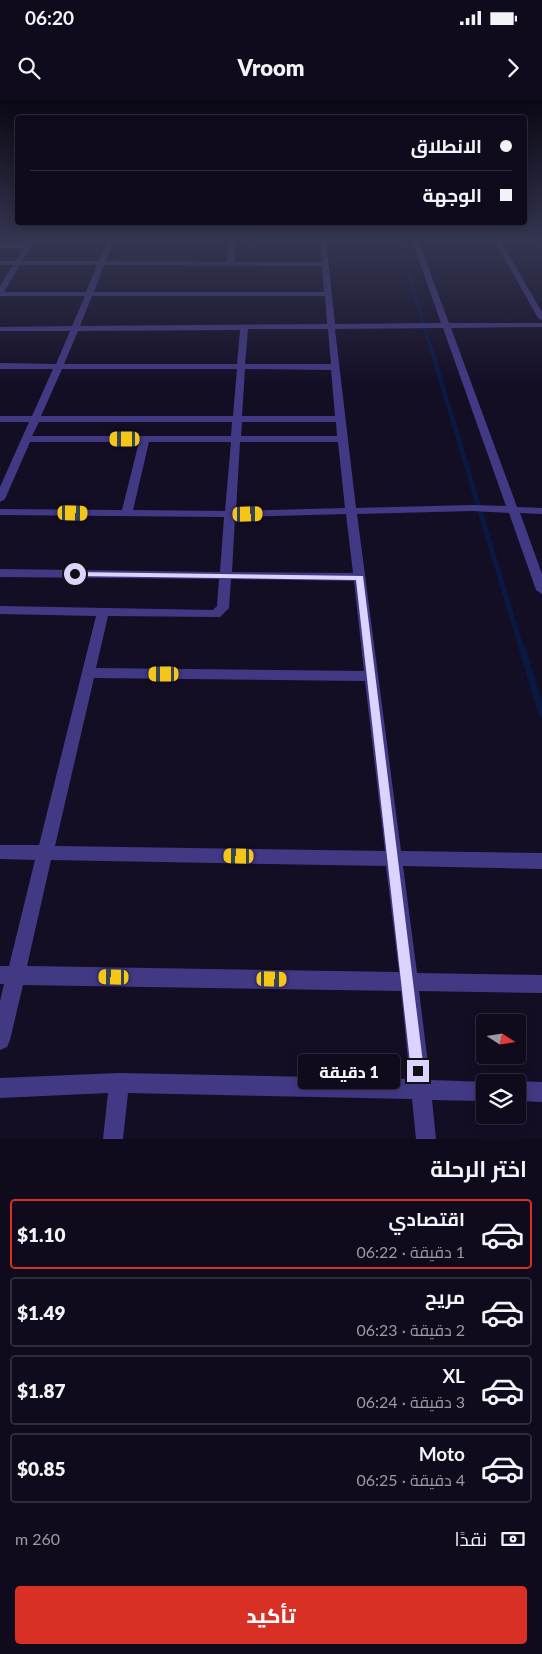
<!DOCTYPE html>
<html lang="ar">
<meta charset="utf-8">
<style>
body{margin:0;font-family:Lato,Cairo,sans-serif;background:#1d1829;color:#f1f3f6;direction:rtl;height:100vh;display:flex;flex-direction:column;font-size:19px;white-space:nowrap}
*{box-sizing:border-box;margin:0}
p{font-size:16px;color:#9b9aa3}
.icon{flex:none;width:28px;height:28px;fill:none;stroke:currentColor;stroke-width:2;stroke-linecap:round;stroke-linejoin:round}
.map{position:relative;height:1039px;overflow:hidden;direction:ltr}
.panel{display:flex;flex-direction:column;background:#0f0a1c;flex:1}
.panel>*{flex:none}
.banner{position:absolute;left:15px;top:15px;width:512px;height:110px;border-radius:5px;box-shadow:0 2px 12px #0003,0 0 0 1px #2f2b3b;direction:rtl;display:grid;align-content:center;height:110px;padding:0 15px;background:#0f0a1c}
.needle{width:32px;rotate:102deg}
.tools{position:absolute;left:476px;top:914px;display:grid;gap:10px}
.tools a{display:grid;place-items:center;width:50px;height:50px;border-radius:5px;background:#0f0a1c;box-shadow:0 2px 12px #0003,0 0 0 1px #2f2b3b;font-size:25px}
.end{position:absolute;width:22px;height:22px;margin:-11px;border:6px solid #dcd3ff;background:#111;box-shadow:0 0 0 2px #111}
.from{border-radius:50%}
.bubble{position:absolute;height:35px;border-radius:5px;background:#0f0a1c;box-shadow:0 2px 12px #0003,0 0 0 1px #2f2b3b;font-size:16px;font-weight:800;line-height:35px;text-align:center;direction:rtl}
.car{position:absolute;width:15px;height:30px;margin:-15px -8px;border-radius:6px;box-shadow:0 0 4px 1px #0007;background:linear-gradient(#f5c518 24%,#345 0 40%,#f5c518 0 76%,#345 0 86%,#f5c518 0)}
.banner b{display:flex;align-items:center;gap:18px;height:48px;font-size:19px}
.banner b+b{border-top:1px solid #2f2b3b}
.banner i{width:12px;height:12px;background:#f1f3f6}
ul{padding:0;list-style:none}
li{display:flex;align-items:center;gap:15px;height:70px;margin:0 10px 8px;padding:0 5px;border:2px solid #2f2b3b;border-radius:5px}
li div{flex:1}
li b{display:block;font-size:19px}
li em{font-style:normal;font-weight:800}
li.on{border-color:#d93025}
li>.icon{width:45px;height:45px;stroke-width:1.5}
h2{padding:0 15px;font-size:22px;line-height:60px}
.pay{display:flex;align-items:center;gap:12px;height:55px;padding:0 15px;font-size:19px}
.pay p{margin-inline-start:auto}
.primary-button{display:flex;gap:10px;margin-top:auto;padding:10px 15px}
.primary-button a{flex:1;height:58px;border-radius:5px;background:#d93025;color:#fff;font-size:20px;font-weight:800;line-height:58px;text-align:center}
.status{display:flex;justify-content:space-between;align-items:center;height:35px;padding:0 25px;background:#0f0a1c;direction:ltr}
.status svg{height:14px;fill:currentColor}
header{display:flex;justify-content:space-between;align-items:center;height:65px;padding:0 15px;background:#0f0a1c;font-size:22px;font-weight:800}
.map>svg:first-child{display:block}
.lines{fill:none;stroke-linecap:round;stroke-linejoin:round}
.stream-far3{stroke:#091944;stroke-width:3}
.stream-far2{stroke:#091944;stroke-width:4.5}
.stream-far1{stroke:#091944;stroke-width:5}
.stream{stroke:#091944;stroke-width:7}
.minor{fill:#423985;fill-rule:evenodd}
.route{fill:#dcd3ff}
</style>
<div class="status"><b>06:20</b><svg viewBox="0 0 49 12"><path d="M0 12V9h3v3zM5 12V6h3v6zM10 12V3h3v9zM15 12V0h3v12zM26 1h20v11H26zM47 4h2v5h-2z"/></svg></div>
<header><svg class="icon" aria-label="forward" viewBox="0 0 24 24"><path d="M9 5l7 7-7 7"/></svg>Vroom<svg class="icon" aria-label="search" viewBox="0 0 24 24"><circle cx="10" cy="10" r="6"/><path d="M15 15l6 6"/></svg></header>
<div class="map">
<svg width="542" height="1039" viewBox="0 0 542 1039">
<rect width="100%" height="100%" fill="#140e25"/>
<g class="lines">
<polyline class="stream-far3" points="398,140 430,246"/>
<polyline class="stream-far2" points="430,245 471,380"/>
<polyline class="stream-far1" points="470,378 522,550"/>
<polyline class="stream" points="522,548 542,614"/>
<g class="minor">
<path d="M29,140h6l-13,21h77l9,-21h6l-8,21 121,1 3,-22h6l-2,22h88l-2,-22h6l9,84 106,-1 -29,-83h6l31,83h93v4l-91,1 66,179 25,1v6l-22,-1 22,61v20l-6,-4 -27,-77 -37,-2 -115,3 44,337 141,2v16l-139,-3 14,107 125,2v18l-123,-2 11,89 59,2h-4v19l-53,-1 4,39h-20l-4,-40 -284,-6 -5,46h-20l5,-46 -108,5v-20l119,-5 291,6 -9,-88 -378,-6 -13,55 -3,7 -7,3v-49l4,-17h-4v-18h9l26,-106 -35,-1v-14h39l57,-229 -96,-2v-8l213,4 4,-4 2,-27 -219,-2v-8l220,3 4,-55 -224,-2v-6l122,1 17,-68h-109l-25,57 -5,3v-15l29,-65h-29v-6h32l21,-47h-53v-6l56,1 14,-33h-70v-4l72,-1 13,-30h-85v-10l13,-21h-13v-4h16l8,-13h-24v-4h26zM20,165h77l-11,27h-82zM104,165l218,1 2,26h-230zM92,196h233l2,28 -247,2zM443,228l63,178 -34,-1 -116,3 -21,-179zM248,229h80l3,35h-86zM240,230l-3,34h-173l14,-33zM62,269h175l-4,47h-192zM245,269l86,1 4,46h-93zM39,322h193l-1,14h-199zM242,322h94l1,14h-96zM149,342h82l-6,69 -92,-1zM240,342h98l7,66 -109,3zM346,414l7,59 -121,-1 3,-55zM231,479l123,2 10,90 -268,-3 12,-52 112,1 9,-9zM94,578l271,3 20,170 -330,-5zM51,760l335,6 13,106 -372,-6z"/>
<polygon points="494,140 500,140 542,212 542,220 538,218"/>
<polygon points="518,981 542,982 542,1002 518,1001 518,982 514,982"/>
</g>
</g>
<linearGradient id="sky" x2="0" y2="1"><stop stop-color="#0b0814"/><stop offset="0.49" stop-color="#343651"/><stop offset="1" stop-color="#343651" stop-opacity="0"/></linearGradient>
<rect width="542" height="286" fill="url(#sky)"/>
<polygon class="route" points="72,472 363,476 424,971 422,976 418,978 413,976 411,971 356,480 75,476 72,476"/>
</svg>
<div class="tools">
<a><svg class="needle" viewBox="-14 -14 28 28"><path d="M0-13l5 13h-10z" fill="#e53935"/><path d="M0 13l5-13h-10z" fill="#9b9aa3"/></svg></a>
<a><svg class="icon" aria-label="layers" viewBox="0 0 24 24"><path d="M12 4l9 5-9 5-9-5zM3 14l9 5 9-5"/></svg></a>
</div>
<i class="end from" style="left:75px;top:474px"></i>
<i class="end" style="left:418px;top:971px"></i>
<div class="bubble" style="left:298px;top:954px;width:102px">1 دقيقة</div>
<i class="car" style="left:125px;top:339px;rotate:270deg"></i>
<i class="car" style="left:73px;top:413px;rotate:91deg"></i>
<i class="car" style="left:248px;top:414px;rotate:89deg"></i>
<i class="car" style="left:164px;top:574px;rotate:270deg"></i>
<i class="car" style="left:239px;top:756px;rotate:271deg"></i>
<i class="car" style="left:114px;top:877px;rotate:271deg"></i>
<i class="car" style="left:272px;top:879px;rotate:91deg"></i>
<div class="banner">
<b><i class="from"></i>الانطلاق</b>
<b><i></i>الوجهة</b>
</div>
</div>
<section class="panel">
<h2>اختر الرحلة</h2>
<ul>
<li class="on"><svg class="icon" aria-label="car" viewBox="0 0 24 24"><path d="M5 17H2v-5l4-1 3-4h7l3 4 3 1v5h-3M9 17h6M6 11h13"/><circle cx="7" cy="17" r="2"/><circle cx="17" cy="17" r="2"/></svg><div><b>اقتصادي</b><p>1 دقيقة · 06:22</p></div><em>$1.10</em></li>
<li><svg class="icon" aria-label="car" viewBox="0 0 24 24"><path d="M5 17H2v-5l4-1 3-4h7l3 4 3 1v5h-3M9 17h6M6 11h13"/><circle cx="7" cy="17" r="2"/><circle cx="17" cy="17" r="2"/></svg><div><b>مريح</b><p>2 دقيقة · 06:23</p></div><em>$1.49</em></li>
<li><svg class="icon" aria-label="car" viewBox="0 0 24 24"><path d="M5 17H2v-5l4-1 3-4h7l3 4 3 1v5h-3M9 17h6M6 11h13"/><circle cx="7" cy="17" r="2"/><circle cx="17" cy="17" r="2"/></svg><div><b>XL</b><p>3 دقيقة · 06:24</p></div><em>$1.87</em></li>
<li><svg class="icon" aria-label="car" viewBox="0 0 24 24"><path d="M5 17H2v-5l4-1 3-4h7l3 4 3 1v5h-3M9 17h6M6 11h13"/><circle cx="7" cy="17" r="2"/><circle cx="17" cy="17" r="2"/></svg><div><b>Moto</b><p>4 دقيقة · 06:25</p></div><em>$0.85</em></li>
</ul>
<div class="pay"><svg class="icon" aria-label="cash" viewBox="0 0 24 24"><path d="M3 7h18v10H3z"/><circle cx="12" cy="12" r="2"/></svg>نقدًا<p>260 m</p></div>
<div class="primary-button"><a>تأكيد</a></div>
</section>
